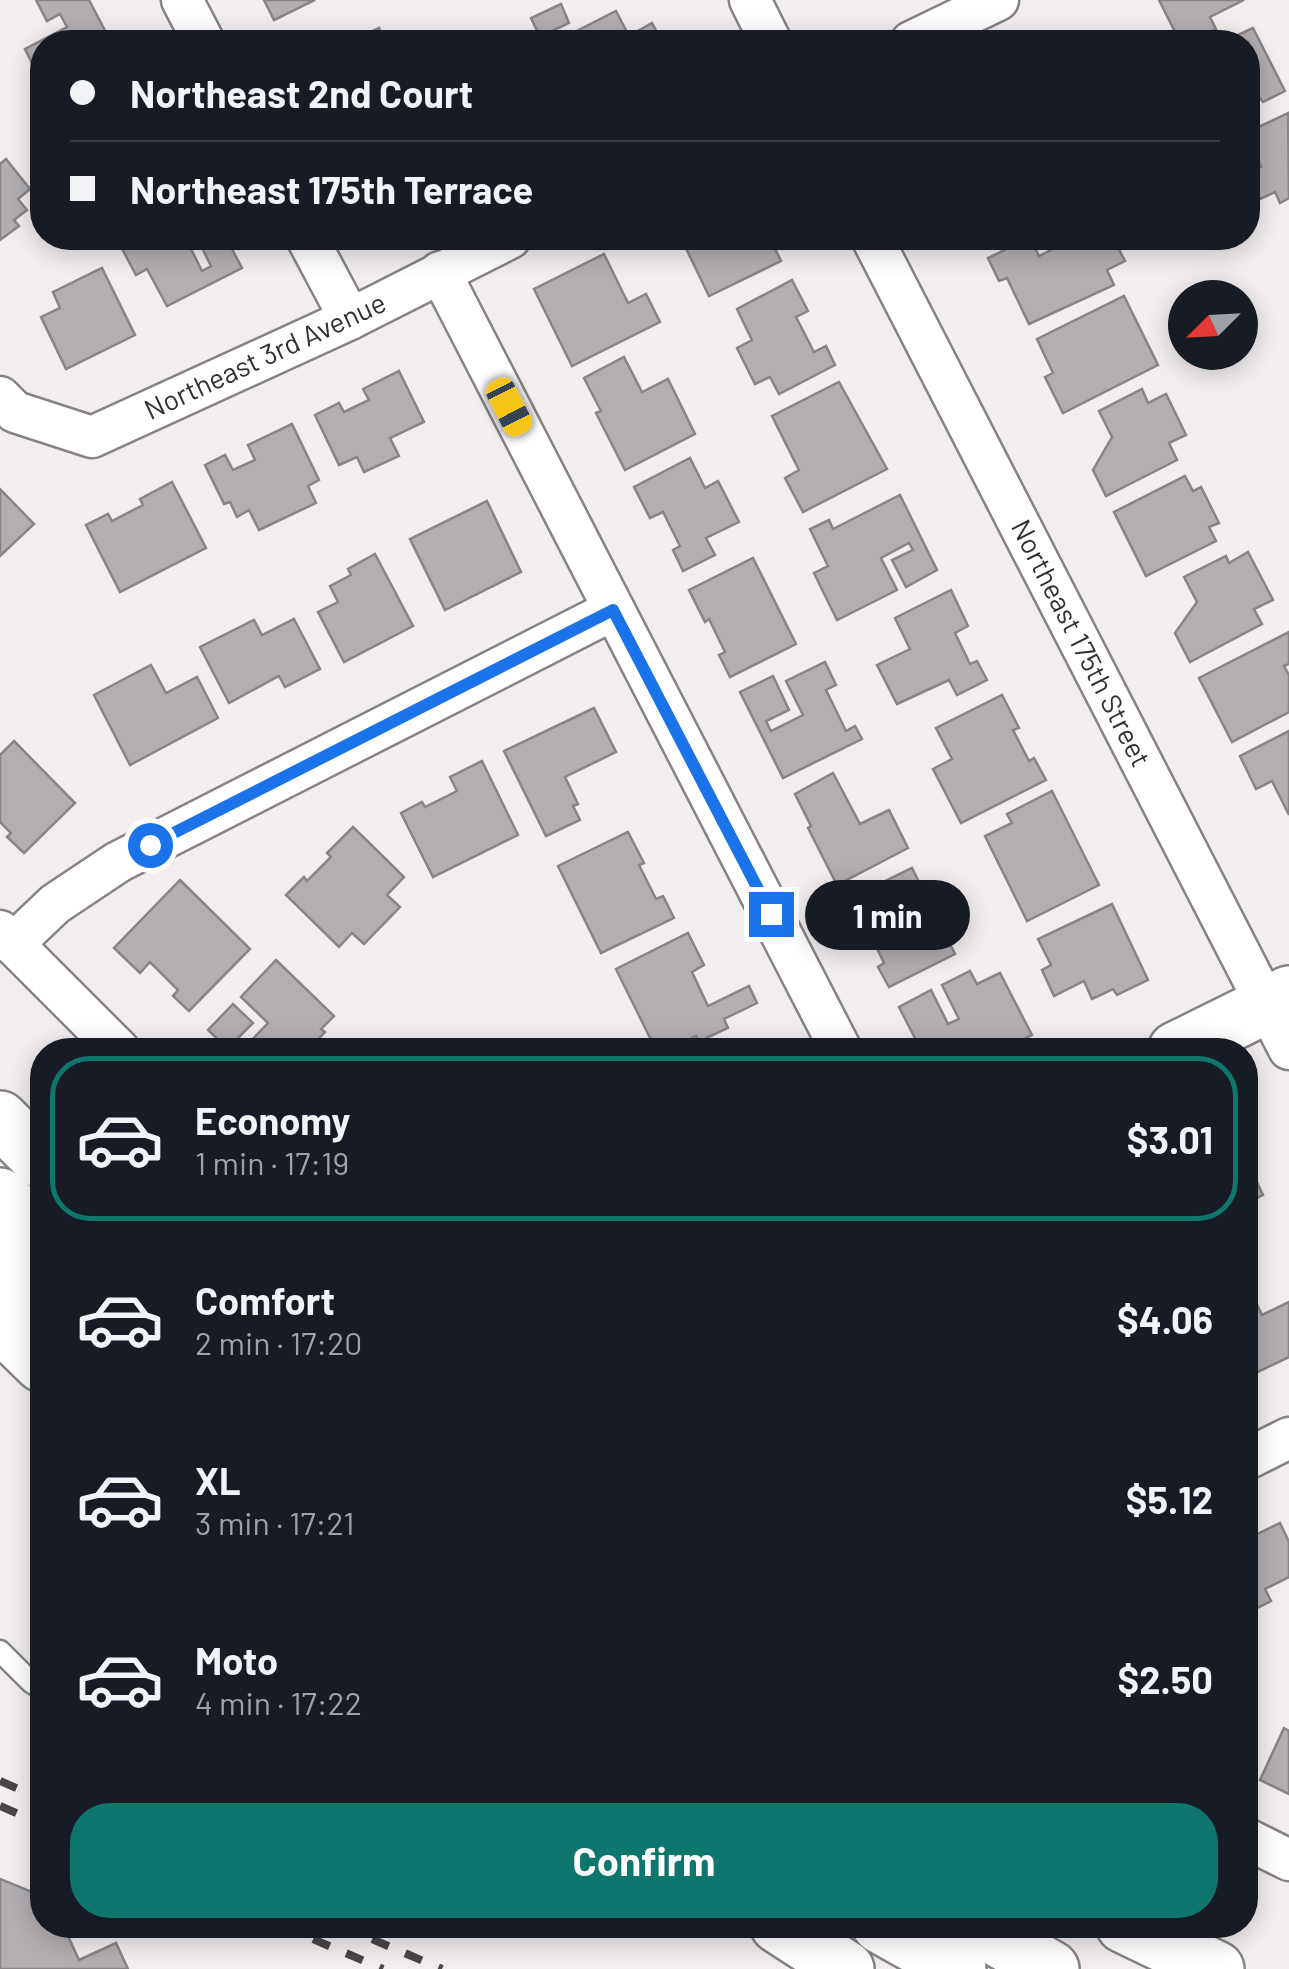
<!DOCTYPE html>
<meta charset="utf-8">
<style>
body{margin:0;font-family:Barlow,sans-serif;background:#242831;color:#f1f3f6;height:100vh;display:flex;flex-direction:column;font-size:38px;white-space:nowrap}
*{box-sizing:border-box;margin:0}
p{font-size:32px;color:#9ea1a6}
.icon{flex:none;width:55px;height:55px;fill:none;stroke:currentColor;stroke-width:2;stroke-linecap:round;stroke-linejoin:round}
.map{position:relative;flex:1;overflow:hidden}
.sheet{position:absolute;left:30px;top:1038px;width:1228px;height:900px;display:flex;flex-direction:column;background:#171b24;border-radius:40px;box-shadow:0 5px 25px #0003}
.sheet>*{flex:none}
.top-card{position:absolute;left:30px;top:30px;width:1230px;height:220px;border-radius:40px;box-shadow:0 5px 25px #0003;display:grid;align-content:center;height:220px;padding:0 40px;background:#171b24}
.needle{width:65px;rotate:246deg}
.fabs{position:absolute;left:1168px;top:280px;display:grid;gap:20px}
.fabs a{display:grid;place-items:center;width:90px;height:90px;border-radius:50%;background:#171b24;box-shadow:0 5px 25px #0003;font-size:50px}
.end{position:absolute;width:45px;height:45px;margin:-22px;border:12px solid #1a73e8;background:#fff;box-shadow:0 0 0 5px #fff}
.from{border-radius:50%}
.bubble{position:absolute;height:70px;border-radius:35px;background:#171b24;box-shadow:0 5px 25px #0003;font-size:32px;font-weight:700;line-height:70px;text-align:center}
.car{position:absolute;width:30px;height:60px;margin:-30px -15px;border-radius:12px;box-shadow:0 0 8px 2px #0007;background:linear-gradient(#f5c518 24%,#345 0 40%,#f5c518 0 76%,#345 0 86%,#f5c518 0)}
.top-card b{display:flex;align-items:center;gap:35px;height:95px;font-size:38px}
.top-card b+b{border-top:2px solid #363941}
.top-card i{width:25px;height:25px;background:#f1f3f6}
ul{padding:18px 0 0;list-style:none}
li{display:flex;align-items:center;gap:30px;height:165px;margin:0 20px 15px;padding:0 20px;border:5px solid transparent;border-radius:40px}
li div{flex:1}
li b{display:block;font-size:38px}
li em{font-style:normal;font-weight:700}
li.active{border-color:#0f766e}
li>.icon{width:90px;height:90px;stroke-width:1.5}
.button{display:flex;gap:20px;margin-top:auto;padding:20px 40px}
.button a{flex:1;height:115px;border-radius:40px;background:#0f766e;color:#fff;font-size:40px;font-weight:700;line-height:115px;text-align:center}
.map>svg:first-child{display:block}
.building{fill:#b2aeb1;stroke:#898587;stroke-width:2.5}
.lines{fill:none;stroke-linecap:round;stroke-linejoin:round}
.lane-casing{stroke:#878385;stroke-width:25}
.street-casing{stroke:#878385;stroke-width:45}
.secondary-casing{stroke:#878385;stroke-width:60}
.highway-casing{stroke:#878385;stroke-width:60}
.lane{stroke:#fff;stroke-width:20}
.street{stroke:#fff;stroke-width:40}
.secondary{stroke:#fff;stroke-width:55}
.highway{stroke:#fff;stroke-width:55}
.rail{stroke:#484648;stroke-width:8;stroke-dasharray:18 18;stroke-linecap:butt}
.route{stroke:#1a73e8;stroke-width:12}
.labels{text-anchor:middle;stroke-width:8;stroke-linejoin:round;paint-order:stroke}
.street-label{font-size:28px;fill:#323132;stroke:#fff}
</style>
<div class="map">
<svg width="1289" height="1969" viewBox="0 0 1289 1969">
<rect width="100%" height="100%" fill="#f2eef0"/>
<g class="building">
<polygon points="36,0 89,0 111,42 42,42 42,83 25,49 67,27 60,14 47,21"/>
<polygon points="264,0 315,0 274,20"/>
<polygon points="1159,0 1244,0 1210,17 1216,29 1189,42 1180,42"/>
<polygon points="561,4 569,23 540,37 531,18"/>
<polygon points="616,11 629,36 652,23 662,42 575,42 582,39 577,31"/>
<polygon points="379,28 386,42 350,42"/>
<polygon points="1253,28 1285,91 1263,102 1260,98 1248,104 1248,42 1223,42"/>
<polygon points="1288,113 1289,198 1280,203 1275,192 1254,202 1248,189 1248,174 1261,167 1248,132"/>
<polygon points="6,159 30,189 18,199 27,210 14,220 19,226 0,240 0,164"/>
<polygon points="134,238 198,238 188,243 202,271 211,266 202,248 226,238 242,268 167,306 147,269 136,275 120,245"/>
<polygon points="681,238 770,238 781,261 709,296"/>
<polygon points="1030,238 1039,256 1059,246 1054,238 1113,238 1125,261 1107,270 1114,285 1029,324 1007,278 999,281 988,258"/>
<polygon points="604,254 628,303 646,294 660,322 572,366 534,289"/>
<polygon points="102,268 135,335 66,369 41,317 60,308 53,292"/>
<polygon points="792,280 808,311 796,317 814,352 826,346 835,365 779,394 770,377 755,384 737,348 752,340 737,309"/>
<polygon points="1124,296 1158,365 1063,413 1045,377 1053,373 1037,339"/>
<polygon points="624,357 642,392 668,379 695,434 625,470 596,413 601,411 584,378"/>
<polygon points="399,371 424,422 390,438 399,456 364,472 357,457 339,465 315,415 339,403 344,412 369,400 363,389"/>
<polygon points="839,382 887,469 803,512 785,478 799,470 772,416"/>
<polygon points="1142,389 1148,403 1166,394 1186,435 1169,443 1177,460 1106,496 1093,470 1112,437 1099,411"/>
<polygon points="292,424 319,480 308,486 316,503 259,530 249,510 237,517 230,502 224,504 205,465 225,455 233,470 255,460 248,445"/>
<polygon points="690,458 705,488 718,481 739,522 706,538 715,555 683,571 673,550 680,546 663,512 650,518 634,487"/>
<polygon points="1185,476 1193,491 1201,487 1219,523 1209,527 1216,541 1146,576 1114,512"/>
<polygon points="172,482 206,548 120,592 86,525 108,514 112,521 143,505 140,499"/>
<polygon points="0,489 34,524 0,556"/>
<polygon points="900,495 937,570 906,587 892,560 913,550 909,543 881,558 897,590 837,620 814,573 828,566 810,529 829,520 833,529"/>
<polygon points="487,501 521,572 445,610 410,539"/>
<polygon points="1248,552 1273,600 1254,609 1262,624 1190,662 1175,633 1197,602 1184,577 1226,556 1229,563"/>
<polygon points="375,554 413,626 344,662 318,612 338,602 330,586 351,575 348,569"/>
<polygon points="753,558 796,644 730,677 719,655 725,652 709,619 705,622 689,590"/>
<polygon points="951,590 968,626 955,633 970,664 977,661 987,680 957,695 949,680 897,704 877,665 910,649 895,618"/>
<polygon points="294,619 320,669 285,687 279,676 229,703 200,647 254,620 262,635"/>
<polygon points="1289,632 1289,664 1284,666 1289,675 1289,712 1232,742 1199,678"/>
<polygon points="825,662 836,685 826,690 846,731 855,726 862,739 783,778 740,692 773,676 789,710 766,721 771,731 803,715 786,681"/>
<polygon points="151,665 166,693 197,677 218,718 130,765 94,695"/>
<polygon points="1002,695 1019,728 1013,730 1029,761 1034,758 1046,780 961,823 933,769 952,759 936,728"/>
<polygon points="594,708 616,752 565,777 578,804 573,806 580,820 546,836 504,751"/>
<polygon points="1289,731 1289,815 1272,781 1256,789 1240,756"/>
<polygon points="14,741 75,803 24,853 7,837 11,833 0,822 0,755"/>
<polygon points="482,761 518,835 433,877 401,813 422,802 425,807 457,791 450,777"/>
<polygon points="833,773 860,824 889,810 908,848 837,885 808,828 811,826 795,794"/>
<polygon points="1052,791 1099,885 1027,921 985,836 1012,823 1007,814"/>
<polygon points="353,827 404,877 387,895 400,907 364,944 352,933 339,947 286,895 304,877 307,881 331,857 327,853"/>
<polygon points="628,832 644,863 639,865 656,899 663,896 674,918 601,953 558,866"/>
<polygon points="912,868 955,954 889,987 878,967 884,963 868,930 863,933 846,900"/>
<polygon points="180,880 250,949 189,1011 173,996 178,990 150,962 140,973 114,948"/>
<polygon points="1112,904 1148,980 1117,995 1113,989 1092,999 1084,981 1054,996 1042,970 1051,965 1038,939"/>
<polygon points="688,933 704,965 692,972 708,1006 749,986 757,1003 724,1019 728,1028 698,1042 696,1036 668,1050 656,1050 616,969"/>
<polygon points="276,960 334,1016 321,1029 325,1032 308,1050 229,1050 208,1030 233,1004 253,1023 235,1041 243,1049 268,1023 241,997"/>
<polygon points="970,971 977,984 1000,973 1032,1035 1002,1050 921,1050 899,1007 931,990 948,1024 959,1019 942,985"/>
<polygon points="1245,1157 1263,1195 1245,1204"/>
<polygon points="1249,1288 1262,1315 1289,1302 1289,1357 1245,1378 1245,1290"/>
<polygon points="1280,1523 1289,1542 1289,1577 1265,1589 1271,1601 1245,1614 1245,1540"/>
<polygon points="1284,1728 1289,1731 1289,1794 1260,1780"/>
<polygon points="0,1879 42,1896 42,1925 63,1925 79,1960 116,1943 128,1969 0,1969"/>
</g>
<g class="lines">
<defs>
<polyline id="lane" points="0,1651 31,1682 42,1689"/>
<g id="street">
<polyline points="182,0 204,42"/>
<polyline points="750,0 771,42"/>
<polyline points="911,42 998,0"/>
<polyline points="307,238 350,319"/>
<polyline points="872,238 1289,1049"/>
<polyline points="440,272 841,1050"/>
<polyline points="0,397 15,412 92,437 350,319 510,238"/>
<polyline points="0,931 119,1050"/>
<polyline points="13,944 55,904 118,862 613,610"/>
<polyline points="1245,1460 1289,1438"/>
<polyline points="1245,1838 1289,1860"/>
</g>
<polyline id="secondary" points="1176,1050 1289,994"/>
<g id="highway">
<polyline points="0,1119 42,1161"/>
<polyline points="0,1196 42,1237"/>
<polyline points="0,1262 42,1303"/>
<polyline points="0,1323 42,1364"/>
<polyline points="778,1925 846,1969"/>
<polyline points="880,1925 958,1969"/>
<polyline points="974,1925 1051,1969"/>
<polyline points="1124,1925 1216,1969"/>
</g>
</defs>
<use href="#lane" class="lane-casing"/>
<use href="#street" class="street-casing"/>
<use href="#secondary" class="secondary-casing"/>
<use href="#highway" class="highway-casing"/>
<use href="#lane" class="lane"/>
<use href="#street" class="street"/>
<use href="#secondary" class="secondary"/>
<use href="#highway" class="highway"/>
<g class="rail">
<polyline points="0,1781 42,1799"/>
<polyline points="0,1806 42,1824"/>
<polyline points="280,1925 383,1969"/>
<polyline points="339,1925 442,1969"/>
</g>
</g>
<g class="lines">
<polyline class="route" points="150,845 613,610 771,914"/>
</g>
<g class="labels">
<g class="street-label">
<text transform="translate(265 356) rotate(-25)" y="10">Northeast 3rd Avenue</text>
<text transform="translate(1081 643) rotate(63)" y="10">Northeast 175th Street</text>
</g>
</g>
</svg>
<div class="fabs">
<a><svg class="needle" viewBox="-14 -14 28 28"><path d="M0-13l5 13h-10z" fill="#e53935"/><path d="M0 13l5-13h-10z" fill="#9ea1a6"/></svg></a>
</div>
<i class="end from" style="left:150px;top:845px"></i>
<i class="end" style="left:771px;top:914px"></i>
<div class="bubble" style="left:805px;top:880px;width:165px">1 min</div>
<i class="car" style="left:509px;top:407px;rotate:153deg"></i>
<div class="top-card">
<b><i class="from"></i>Northeast 2nd Court</b>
<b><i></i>Northeast 175th Terrace</b>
</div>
<section class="sheet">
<ul>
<li class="active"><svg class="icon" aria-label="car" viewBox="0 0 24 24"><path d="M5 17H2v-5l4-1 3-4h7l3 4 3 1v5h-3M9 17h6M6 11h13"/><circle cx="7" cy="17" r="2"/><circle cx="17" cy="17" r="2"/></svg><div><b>Economy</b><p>1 min · 17:19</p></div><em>$3.01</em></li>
<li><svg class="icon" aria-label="car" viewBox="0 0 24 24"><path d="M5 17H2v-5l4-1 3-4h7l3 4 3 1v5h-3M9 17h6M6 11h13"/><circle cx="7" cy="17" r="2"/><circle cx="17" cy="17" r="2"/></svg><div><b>Comfort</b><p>2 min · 17:20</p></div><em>$4.06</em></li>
<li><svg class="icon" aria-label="car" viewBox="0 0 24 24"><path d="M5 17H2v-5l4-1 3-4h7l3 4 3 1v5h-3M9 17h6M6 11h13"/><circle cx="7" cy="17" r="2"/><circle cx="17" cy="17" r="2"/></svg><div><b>XL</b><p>3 min · 17:21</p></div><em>$5.12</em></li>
<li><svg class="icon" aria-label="car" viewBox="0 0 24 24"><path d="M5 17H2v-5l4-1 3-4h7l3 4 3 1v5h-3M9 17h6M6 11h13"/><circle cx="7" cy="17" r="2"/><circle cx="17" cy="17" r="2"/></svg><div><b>Moto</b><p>4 min · 17:22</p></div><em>$2.50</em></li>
</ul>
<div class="button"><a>Confirm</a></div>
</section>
</div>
